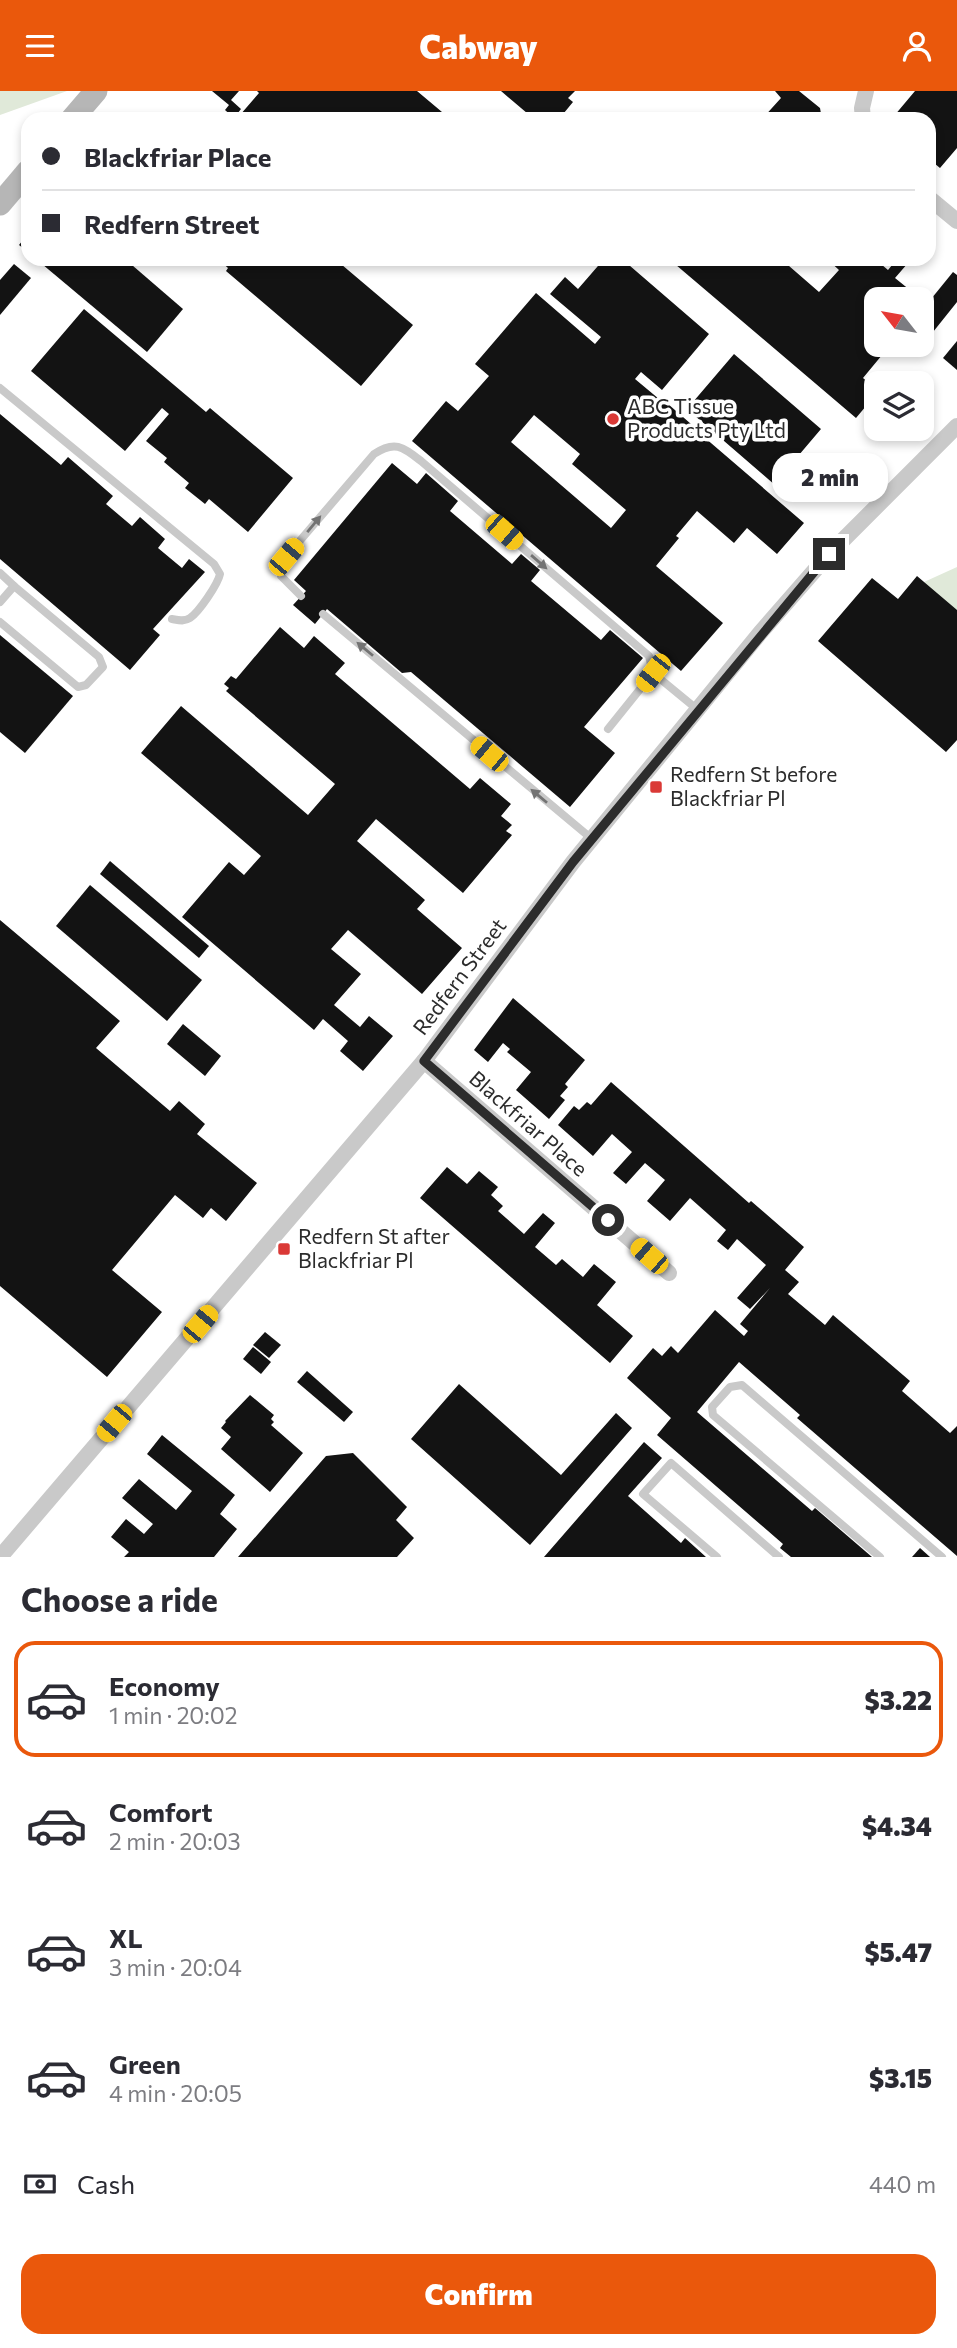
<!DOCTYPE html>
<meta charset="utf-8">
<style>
body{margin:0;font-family:Commissioner,sans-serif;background:#f7f7f7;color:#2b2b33;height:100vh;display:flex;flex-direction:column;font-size:26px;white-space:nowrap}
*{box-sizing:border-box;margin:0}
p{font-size:23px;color:#7c7c81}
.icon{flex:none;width:38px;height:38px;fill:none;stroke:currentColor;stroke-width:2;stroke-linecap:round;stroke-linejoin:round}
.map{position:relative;height:1466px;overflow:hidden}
.side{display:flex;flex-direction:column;background:#fff;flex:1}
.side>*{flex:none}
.top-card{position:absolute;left:21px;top:21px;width:915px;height:154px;border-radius:21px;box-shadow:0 4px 10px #0003;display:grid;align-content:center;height:154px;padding:0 21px;background:#fff}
.needle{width:46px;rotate:301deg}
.fabs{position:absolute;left:864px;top:196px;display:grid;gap:14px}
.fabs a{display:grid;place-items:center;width:70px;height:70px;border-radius:14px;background:#fff;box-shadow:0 4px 10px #0003;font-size:35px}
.end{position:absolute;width:32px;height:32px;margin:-16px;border:9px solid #2c2c2c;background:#fff;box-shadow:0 0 0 4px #fff}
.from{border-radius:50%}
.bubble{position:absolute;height:49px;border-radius:21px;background:#fff;box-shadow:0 4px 10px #0003;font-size:23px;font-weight:800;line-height:49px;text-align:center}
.car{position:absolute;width:21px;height:42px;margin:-21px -10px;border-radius:9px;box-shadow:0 0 5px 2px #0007;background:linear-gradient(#f5c518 24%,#345 0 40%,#f5c518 0 76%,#345 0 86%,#f5c518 0)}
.top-card b{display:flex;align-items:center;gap:24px;height:66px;font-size:26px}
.top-card b+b{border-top:2px solid #e1e1e2}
.top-card i{width:18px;height:18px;background:#2b2b33}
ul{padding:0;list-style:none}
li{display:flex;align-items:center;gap:21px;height:116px;margin:0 14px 10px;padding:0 7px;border:4px solid transparent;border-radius:21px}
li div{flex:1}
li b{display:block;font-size:26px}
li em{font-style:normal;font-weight:800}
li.selected{border-color:#ea580c}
li>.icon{width:63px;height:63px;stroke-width:1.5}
h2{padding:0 21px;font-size:32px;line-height:84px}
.pay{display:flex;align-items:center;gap:18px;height:77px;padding:0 21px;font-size:26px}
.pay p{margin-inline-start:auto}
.cta{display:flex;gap:14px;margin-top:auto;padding:14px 21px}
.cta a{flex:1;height:80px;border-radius:21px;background:#ea580c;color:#fff;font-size:28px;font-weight:800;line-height:80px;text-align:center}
header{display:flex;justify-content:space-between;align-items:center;height:91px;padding:0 21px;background:#ea580c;color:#fff;font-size:32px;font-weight:800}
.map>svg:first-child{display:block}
.green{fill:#e0e9d9}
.building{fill:#131313;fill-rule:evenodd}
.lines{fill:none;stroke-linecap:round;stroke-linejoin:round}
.lane{stroke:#c9c9c9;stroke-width:8}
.street{stroke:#c9c9c9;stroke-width:16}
.secondary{stroke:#b6b6b6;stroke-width:23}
.oneway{fill:#737373}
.route{stroke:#2c2c2c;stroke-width:9}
.poi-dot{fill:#da3936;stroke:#fff;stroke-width:2.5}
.labels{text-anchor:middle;stroke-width:7;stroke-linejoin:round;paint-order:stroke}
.poi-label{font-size:21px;fill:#2c2c2c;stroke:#fff;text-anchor:start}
.street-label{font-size:21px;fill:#2c2c2c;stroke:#fff}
</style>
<header><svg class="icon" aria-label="menu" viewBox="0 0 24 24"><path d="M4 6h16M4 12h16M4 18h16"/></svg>Cabway<svg class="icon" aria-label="person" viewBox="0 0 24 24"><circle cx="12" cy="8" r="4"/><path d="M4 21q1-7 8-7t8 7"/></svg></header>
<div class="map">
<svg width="957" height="1466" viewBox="0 0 957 1466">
<rect width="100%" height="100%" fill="#fff"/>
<g class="green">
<polygon points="0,0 67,0 0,24"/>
<polygon points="957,476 957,527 924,491"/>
</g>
<g class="building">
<polygon points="212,0 239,0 231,9 241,18 234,27 225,19 229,14"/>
<polygon points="257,0 417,0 442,21 436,28 245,28 240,24 259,2"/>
<polygon points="501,0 575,0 568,7 573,11 559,28 534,28"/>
<polygon points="775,0 799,0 820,17 822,28 762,28 781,7"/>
<polygon points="915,0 957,0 957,57 940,77 929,68 929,28 894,28 894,25"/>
<polygon points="28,143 28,161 19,154"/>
<polygon points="36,168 125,168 183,218 147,261"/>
<polygon points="218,168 335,168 413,234 361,295 226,180 228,177"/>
<path d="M604,168h18l87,75 -47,56 -21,-18 -6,7 24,20 1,-2 31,27 -1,1 114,98 -27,31 -30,-26 -13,15 -37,-32 -21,25 3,2 -23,28 67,57 -42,48 -269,-230 34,-40 12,10 31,-35 -14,-12 61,-71 59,51 6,-7 -51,-43 15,-17 13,12zM534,324l46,39 -8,10 54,46 -15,18 -100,-86z"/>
<polygon points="669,168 781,168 819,201 839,179 827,168 875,168 888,179 897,168 904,168 908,172 895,187 921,208 877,208 877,225 865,239 877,250 877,254 882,254 887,258 863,287 877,299 877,302 856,327"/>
<polygon points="14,173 31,187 0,224 0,189"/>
<polygon points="953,181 957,184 957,211 925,251 922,249 922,210 927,213"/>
<polygon points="84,218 206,321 210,317 293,387 248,441 209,408 205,413 185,397 189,392 164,371 167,367 146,350 169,323 162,317 125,360 31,280"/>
<polygon points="957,250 957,279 943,267"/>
<polygon points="734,263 821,338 793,371 810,385 790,407 687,318"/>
<polygon points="0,323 61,374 68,366 113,405 106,413 132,435 140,426 165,448 158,457 182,477 189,468 205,481 153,538 160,544 130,579 0,468"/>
<polygon points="392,372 417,393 426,382 458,410 450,420 512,473 521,463 540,479 531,490 601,549 610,539 643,567 584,636 615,662 570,716 411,581 402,582 327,518 315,533 293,514 306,500 294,489"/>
<polygon points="917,485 957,519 957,649 946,661 818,550 872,487 898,508"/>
<polygon points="280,536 304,557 314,545 345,572 335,583 470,698 480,687 511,713 501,725 512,734 506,740 512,744 463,802 376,728 357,750 425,809 417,818 462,857 422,903 348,839 331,858 361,883 334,914 360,936 369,925 393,945 363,980 340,960 348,950 323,928 314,939 182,826 229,771 244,784 261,765 141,662 181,615 308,724 335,693 226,600 229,597 224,593 231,585 236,588"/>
<polygon points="0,544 73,605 25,662 0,641"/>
<polygon points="110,770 209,855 199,867 100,783"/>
<polygon points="90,794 202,889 167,930 56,835"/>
<polygon points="0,829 120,930 96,957 170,1020 179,1010 205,1033 197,1043 257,1092 226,1130 211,1117 203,1127 175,1104 112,1179 162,1221 107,1286 0,1195"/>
<polygon points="513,907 585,969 565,993 568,996 560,1005 565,1009 549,1028 516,999 531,981 507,961 510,958 503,952 488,971 474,959"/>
<polygon points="183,933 221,965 205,985 167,953"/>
<polygon points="611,991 749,1112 751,1110 804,1156 785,1179 799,1191 788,1203 825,1234 833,1224 910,1290 902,1300 950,1342 957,1335 957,1465 797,1327 800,1324 739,1271 697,1321 812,1420 815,1417 872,1466 791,1466 780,1457 783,1453 657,1344 671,1327 627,1287 653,1257 662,1265 671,1255 678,1262 715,1219 744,1245 748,1240 740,1233 770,1197 750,1218 737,1207 766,1174 737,1148 728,1159 717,1150 726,1139 690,1107 670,1130 647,1110 665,1089 645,1072 626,1093 613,1082 632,1061 612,1043 593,1065 558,1034 574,1015 579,1019 587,1011 591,1014"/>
<polygon points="447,1076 467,1093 479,1080 498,1096 491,1104 503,1115 498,1120 524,1143 543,1122 555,1132 535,1156 556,1174 562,1168 583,1186 594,1173 616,1191 597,1214 633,1245 610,1272 420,1107"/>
<polygon points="265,1241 281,1254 269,1267 253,1254"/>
<polygon points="253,1256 271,1271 261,1283 243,1268"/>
<polygon points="307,1280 353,1321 344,1331 297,1291"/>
<polygon points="459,1293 561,1384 616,1322 632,1337 530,1454 411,1348"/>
<polygon points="250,1304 274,1324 271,1328 274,1331 271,1334 303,1362 270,1401 221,1358 231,1346 221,1337 226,1331 225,1330"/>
<polygon points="162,1344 235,1404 220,1423 237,1438 214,1466 124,1466 129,1461 111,1446 126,1428 144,1443 153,1433 122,1407 139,1388 176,1419 192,1400 147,1363"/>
<polygon points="644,1351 662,1367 628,1405 681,1452 685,1447 706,1466 544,1466"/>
<polygon points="353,1362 407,1416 396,1429 414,1447 397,1466 238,1466 326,1365"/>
<polygon points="920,1457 930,1466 912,1466"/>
</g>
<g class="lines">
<g class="lane">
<path d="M0,297l214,176 6,10c-2,10 -21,38 -30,44 -6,4 -12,2 -18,1"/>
<polyline points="0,482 14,495"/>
<path d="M301,505l-20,-20 -1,-6 6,-13 88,-103c21,-14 29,-7 47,7l228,195 4,17 45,37"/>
<polyline points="0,511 14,495 99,566 103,576 86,594 78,596 0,531"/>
<polyline points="323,523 592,748"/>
<polyline points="608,638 653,582"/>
<polyline points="717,1466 643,1403 671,1372 779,1466"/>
<polyline points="880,1466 713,1324 712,1316 730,1296 742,1294 942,1466"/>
</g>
<g class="street">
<polyline points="863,28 862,17 866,0"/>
<polyline points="929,107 957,130"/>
<polyline points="424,970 669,1182"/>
<polyline points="0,1466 424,970 573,771 760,542 829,463 957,335"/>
</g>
<g class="secondary">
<polyline points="72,28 96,0"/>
<polyline points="0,113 28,80"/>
</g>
</g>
<defs><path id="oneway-solid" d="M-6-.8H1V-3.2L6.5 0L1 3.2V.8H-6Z" transform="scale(1.75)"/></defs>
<g class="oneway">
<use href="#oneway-solid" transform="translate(314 433) rotate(-50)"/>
<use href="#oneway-solid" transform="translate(539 471) rotate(41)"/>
<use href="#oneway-solid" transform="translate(365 558) rotate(-140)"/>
<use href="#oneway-solid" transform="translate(539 705) rotate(-140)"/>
</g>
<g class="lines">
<polyline class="route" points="608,1129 424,970 573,771 829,463"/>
</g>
<g class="poi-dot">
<circle cx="613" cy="328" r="7"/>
<rect x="649" y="689" width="14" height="14" rx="3.5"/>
<rect x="277" y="1151" width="14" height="14" rx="3.5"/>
</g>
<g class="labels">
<g class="poi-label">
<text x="627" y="323">ABC Tissue<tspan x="627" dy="24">Products Pty Ltd</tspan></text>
<text x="670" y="691">Redfern St before<tspan x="670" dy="24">Blackfriar Pl</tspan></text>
<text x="298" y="1153">Redfern St after<tspan x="298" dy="24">Blackfriar Pl</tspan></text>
</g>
<g class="street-label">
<text transform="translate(460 886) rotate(-53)" y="7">Redfern Street</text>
<text transform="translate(528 1033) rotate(41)" y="7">Blackfriar Place</text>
</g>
</g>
</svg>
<div class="fabs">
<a><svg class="needle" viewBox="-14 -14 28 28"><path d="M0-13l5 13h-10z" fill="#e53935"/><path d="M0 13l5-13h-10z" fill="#7c7c81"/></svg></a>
<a><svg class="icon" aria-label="layers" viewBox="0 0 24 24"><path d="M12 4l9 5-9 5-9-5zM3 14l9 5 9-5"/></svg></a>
</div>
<i class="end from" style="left:608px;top:1129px"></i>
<i class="end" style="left:829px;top:463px"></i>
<div class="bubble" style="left:772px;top:362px;width:116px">2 min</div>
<i class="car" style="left:504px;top:441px;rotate:131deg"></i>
<i class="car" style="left:286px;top:466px;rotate:40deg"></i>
<i class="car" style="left:653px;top:582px;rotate:218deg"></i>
<i class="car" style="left:489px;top:663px;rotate:310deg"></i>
<i class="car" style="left:649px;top:1165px;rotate:311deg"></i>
<i class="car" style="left:200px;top:1233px;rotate:40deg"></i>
<i class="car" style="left:114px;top:1332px;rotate:220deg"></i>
<div class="top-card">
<b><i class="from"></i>Blackfriar Place</b>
<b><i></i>Redfern Street</b>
</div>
</div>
<section class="side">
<h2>Choose a ride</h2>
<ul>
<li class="selected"><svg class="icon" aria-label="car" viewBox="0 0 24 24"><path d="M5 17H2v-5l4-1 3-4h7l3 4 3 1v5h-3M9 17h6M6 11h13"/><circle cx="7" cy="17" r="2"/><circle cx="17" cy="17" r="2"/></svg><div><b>Economy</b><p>1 min · 20:02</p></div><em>$3.22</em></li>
<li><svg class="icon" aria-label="car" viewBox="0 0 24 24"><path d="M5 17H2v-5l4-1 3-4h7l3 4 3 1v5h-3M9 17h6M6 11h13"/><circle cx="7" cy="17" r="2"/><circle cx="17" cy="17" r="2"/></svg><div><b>Comfort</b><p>2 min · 20:03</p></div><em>$4.34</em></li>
<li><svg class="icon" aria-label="car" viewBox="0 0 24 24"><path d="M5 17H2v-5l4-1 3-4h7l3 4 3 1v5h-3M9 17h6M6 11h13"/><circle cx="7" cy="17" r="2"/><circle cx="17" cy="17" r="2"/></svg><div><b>XL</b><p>3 min · 20:04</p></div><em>$5.47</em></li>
<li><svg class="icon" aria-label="car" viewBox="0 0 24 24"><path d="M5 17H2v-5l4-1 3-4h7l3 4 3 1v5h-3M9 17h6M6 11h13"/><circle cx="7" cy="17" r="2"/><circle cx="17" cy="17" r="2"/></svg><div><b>Green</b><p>4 min · 20:05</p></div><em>$3.15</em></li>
</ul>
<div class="pay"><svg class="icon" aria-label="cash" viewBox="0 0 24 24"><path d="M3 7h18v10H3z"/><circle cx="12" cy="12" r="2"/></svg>Cash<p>440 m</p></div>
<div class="cta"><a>Confirm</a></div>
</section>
